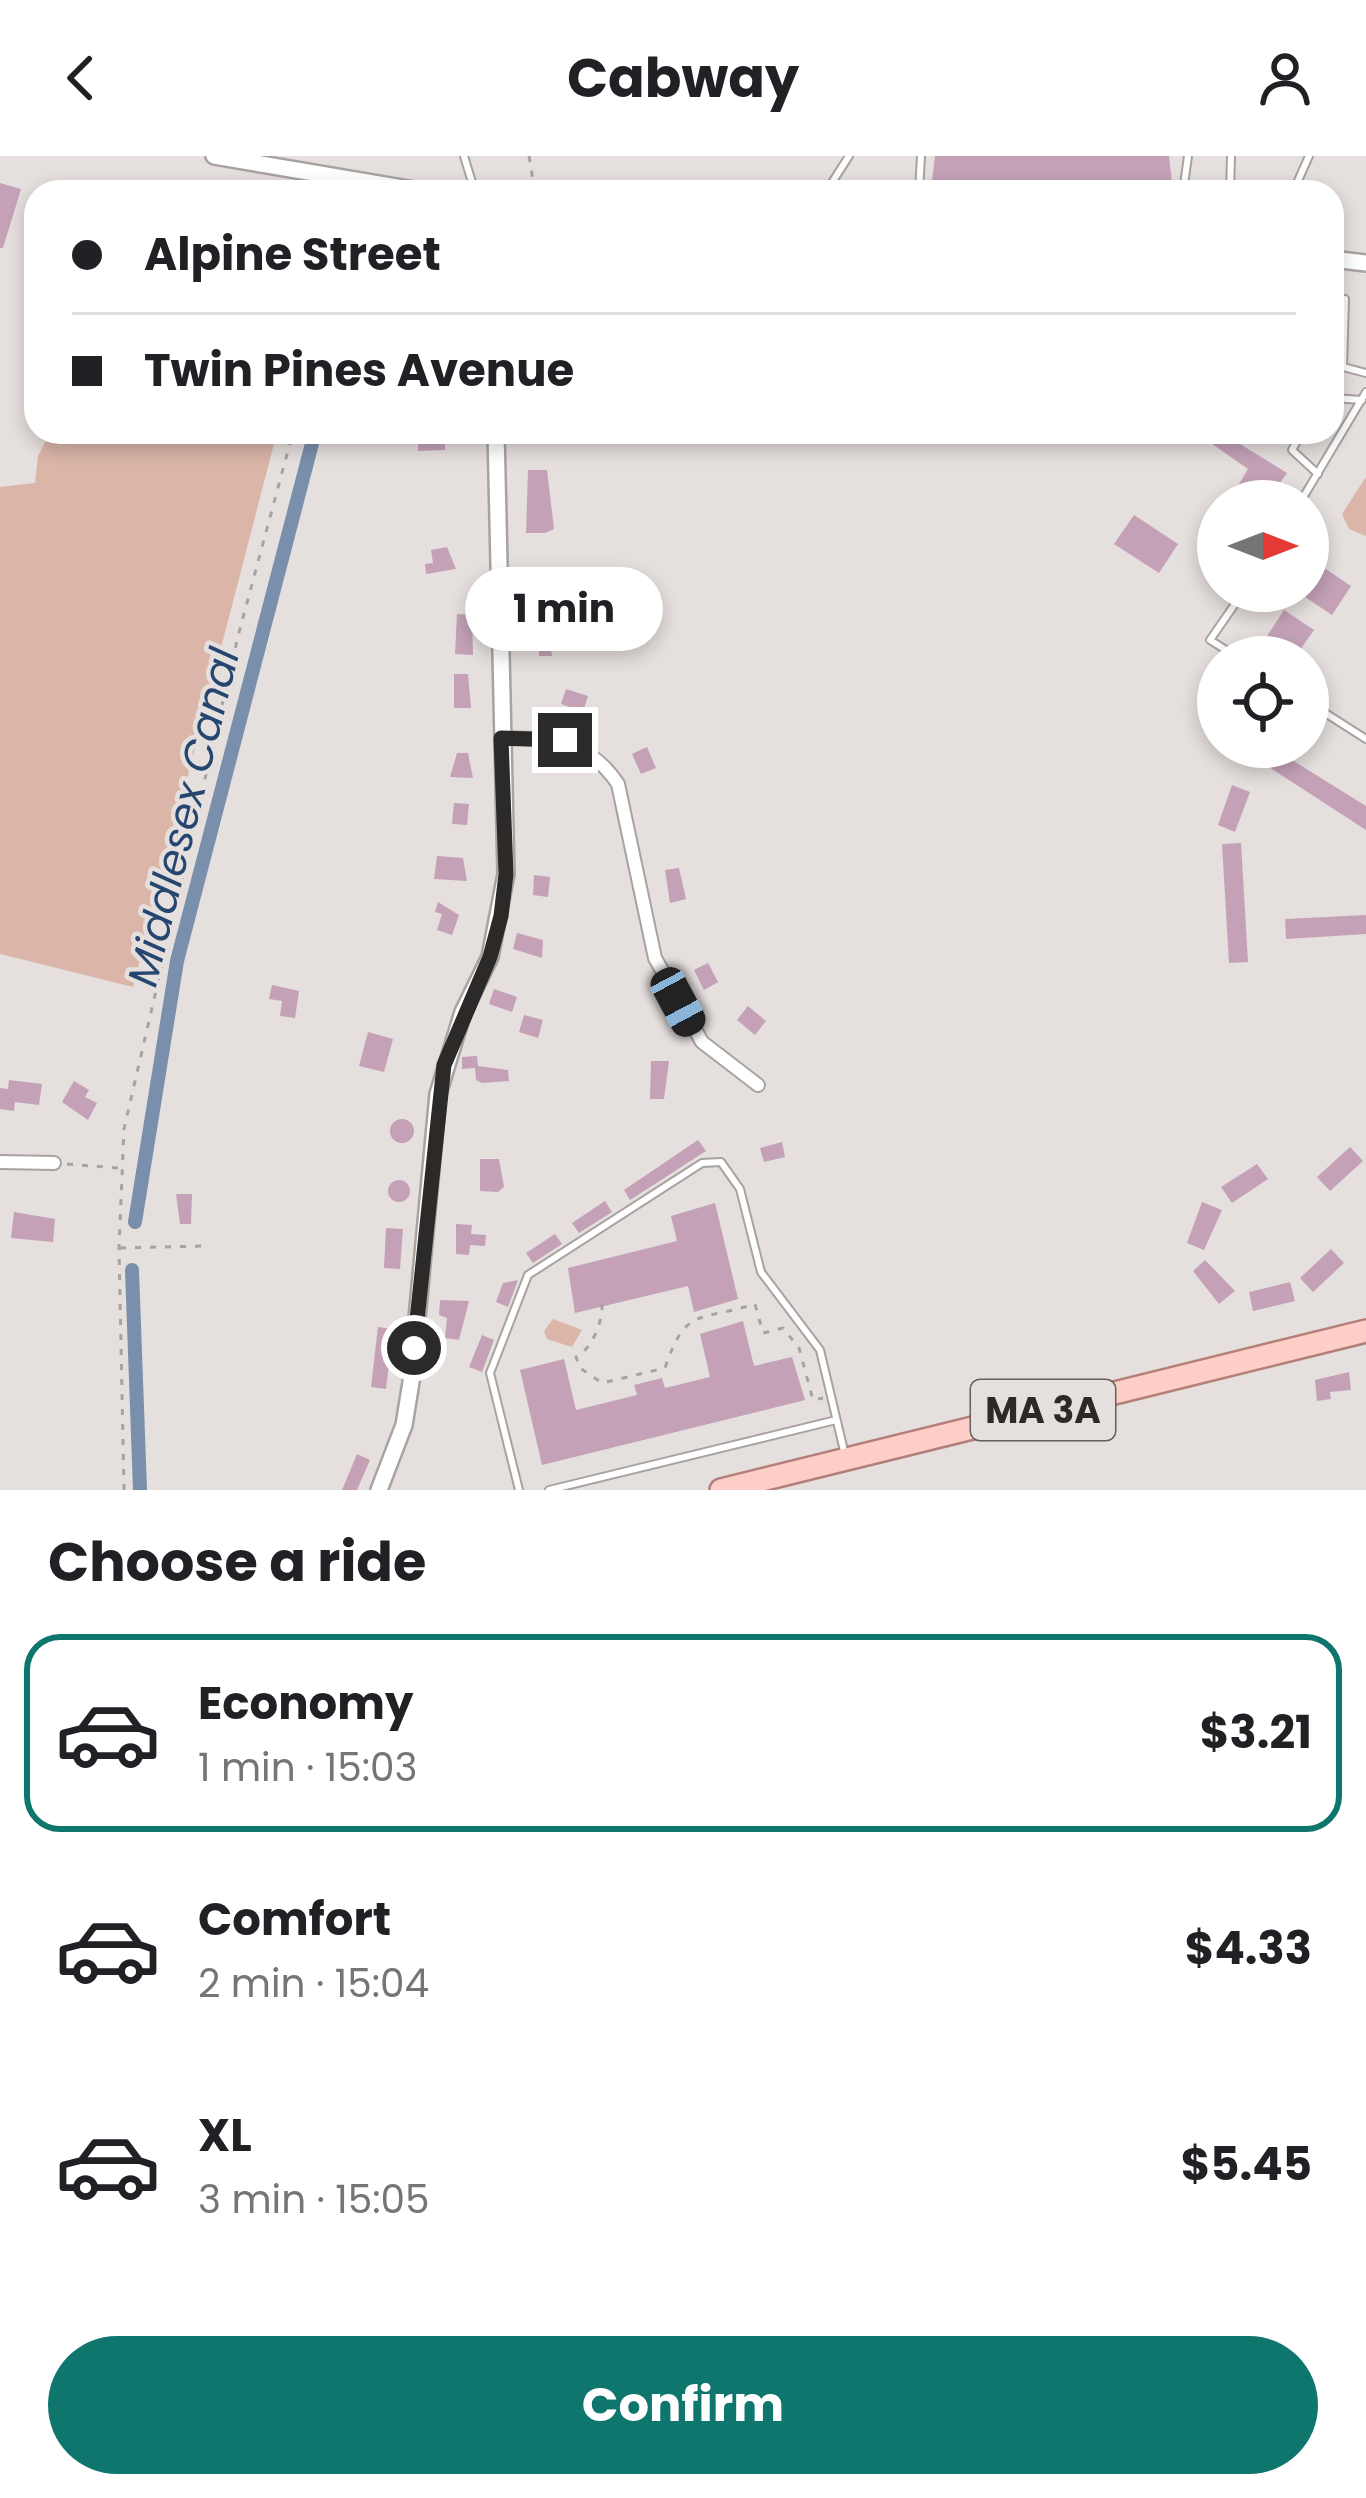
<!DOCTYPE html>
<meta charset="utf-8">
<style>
body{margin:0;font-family:Poppins,sans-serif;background:#f2f2f2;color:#202124;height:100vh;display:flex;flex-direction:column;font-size:45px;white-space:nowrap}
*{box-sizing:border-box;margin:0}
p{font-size:39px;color:#757577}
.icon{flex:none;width:66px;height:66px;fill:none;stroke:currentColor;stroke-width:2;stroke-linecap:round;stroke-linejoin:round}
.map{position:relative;height:1334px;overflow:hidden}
.side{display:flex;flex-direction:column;background:#fff;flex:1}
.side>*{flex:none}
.top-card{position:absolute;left:24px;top:24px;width:1320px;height:264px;border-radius:36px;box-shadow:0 6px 18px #0003;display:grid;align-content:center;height:264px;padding:0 48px;background:#fff}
.needle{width:78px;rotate:90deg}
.tools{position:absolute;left:1197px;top:324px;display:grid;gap:24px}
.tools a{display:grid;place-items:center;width:132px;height:132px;border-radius:50%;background:#fff;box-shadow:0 6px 18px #0003;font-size:60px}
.end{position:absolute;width:54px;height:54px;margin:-27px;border:15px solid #2c2a29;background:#fff;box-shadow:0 0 0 6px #fff}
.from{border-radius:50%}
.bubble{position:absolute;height:84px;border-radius:42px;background:#fff;box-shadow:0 6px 18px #0003;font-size:39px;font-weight:700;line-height:84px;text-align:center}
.car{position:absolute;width:36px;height:72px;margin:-36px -18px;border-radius:15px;box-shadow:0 0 9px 3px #0007;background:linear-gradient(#222 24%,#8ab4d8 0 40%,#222 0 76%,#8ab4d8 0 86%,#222 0)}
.top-card b{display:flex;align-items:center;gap:42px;height:114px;font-size:45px}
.top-card b+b{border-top:3px solid #e0e0e0}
.top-card i{width:30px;height:30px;background:#202124}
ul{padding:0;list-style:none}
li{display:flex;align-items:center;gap:36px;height:198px;margin:0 24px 18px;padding:0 24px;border:6px solid transparent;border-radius:36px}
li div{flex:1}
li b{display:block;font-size:45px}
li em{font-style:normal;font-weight:700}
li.selected{border-color:#0f766e}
li>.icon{width:108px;height:108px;stroke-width:1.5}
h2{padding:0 48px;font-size:54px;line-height:144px}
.cta{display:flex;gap:24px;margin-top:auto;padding:24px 48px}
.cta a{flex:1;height:138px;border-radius:72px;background:#0f766e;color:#fff;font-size:48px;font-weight:700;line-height:138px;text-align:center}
header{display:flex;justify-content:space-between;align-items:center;height:156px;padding:0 48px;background:#fff;font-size:54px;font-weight:700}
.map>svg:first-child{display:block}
.green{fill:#dab5a8}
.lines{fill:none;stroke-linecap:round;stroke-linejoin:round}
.canal{stroke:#798fab;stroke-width:14}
.building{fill:#c4a1b7}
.service-casing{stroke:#a8a3a1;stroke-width:10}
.minor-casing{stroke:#a8a3a1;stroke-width:16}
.tertiary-casing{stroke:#a8a3a1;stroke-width:20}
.primary-casing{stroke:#b37f78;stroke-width:26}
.path{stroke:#a8a3a2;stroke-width:3;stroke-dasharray:6 9;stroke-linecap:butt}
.service{stroke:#fff;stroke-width:6}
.minor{stroke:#fff;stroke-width:12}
.tertiary{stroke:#fff;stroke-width:15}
.primary{stroke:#fdcec7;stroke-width:21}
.route{stroke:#2c2a29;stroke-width:15}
.labels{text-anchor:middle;stroke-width:9;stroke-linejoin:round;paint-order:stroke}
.shield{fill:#e5dfdd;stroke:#64605f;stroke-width:3}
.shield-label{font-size:36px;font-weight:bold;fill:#2c2a29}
.water-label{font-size:42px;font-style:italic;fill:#25466f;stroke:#e5dfdd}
</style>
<header><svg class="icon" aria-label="back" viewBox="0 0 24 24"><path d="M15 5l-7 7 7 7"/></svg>Cabway<svg class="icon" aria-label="person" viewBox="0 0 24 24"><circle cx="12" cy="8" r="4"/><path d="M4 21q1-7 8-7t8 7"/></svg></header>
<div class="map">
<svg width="1366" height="1334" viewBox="0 0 1366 1334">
<rect width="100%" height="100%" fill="#e5dfdd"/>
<g class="green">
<polygon points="50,276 277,276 133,831 0,798 0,331 35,327 38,300"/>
<polygon points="1366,321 1366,380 1349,373 1342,358"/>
<polygon points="553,1163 582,1174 572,1191 547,1183 544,1175"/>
</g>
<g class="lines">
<g class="canal">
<polyline points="135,1066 177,805 315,276"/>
<polyline points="132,1114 140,1334"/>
</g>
</g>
<g class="building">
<polygon points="935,0 1169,0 1173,36 931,33"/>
<polygon points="0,27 21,33 3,92 0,92"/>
<polygon points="525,276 559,276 559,285 526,286"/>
<polygon points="1209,276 1248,276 1240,288 1287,317 1267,345 1229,345 1248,313 1205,283"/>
<polygon points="445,282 445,294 418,295 418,283"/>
<polygon points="528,314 547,314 554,373 545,377 526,377"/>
<polygon points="1134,359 1178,388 1159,417 1114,388"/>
<polygon points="1218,361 1218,393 1214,401 1202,394"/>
<polygon points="447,391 456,413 426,418 425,408 433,407 431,394"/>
<polygon points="1308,401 1351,430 1332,459 1296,435 1308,435"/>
<polygon points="526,431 552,431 552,449 544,454 552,500 539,500 539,492 530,492 530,459 523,459"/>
<polygon points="1284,454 1314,474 1295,501 1268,501 1258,494"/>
<polygon points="457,458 472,459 473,499 455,498"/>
<polygon points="454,518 468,518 471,552 454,552"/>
<polygon points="566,533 588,540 583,556 561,548"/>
<polygon points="647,591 656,612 641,618 632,598"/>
<polygon points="1238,591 1271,591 1366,650 1366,674"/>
<polygon points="457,597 468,597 473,622 450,621"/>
<polygon points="1232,629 1250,636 1235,676 1218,669"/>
<polygon points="454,647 469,648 467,669 452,668"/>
<polygon points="1241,687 1248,806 1229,807 1222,688"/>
<polygon points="437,700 463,702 467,725 434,723"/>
<polygon points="679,712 686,743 670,747 665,714"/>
<polygon points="534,719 550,721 548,741 533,739"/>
<polygon points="438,746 459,759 452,779 437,774 442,758 435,756"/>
<polygon points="1366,759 1366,778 1286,783 1285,763"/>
<polygon points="517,777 543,784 542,802 513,793"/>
<polygon points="708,807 718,826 704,834 694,814"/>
<polygon points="272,829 299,835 295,862 280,860 282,845 269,843"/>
<polygon points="494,833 517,841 512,856 489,848"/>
<polygon points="748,850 766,865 755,879 737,864"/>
<polygon points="524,859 543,864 538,882 519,876"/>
<polygon points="368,876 393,883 384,916 359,910"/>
<polygon points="477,900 478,910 508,914 509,925 482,927 476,924 475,912 462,913 462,901"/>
<polygon points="651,905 669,905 664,943 650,943"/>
<polygon points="9,924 42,928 39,949 15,946 14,955 0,953 0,932 8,933"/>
<polygon points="74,925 89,934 85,941 97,947 88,964 62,946"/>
<circle cx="402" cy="975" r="12"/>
<polygon points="698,984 706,995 630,1044 624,1034"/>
<polygon points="782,986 785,1001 764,1006 760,992"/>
<polygon points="1350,991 1363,1005 1330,1035 1317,1021"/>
<polygon points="480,1003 499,1003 504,1031 498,1036 480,1035"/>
<polygon points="1257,1008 1268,1023 1232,1047 1221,1031"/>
<circle cx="399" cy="1035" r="11"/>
<polygon points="176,1038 192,1038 191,1068 180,1068"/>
<polygon points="605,1045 612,1056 579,1077 572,1067"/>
<polygon points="1202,1046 1222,1054 1204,1094 1187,1087"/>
<polygon points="715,1047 738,1143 694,1156 688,1130 575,1157 568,1112 677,1085 671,1060"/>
<polygon points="14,1056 55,1063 53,1086 11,1082"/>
<polygon points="456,1068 472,1069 471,1078 486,1079 485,1090 470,1089 469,1099 456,1098"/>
<polygon points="386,1072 403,1073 400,1113 384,1112"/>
<polygon points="555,1078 562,1088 533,1107 526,1097"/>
<polygon points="1331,1093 1344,1107 1313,1136 1300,1122"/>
<polygon points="1205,1104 1235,1135 1219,1148 1193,1115"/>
<polygon points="518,1124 508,1151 496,1146 503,1127"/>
<polygon points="1290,1126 1295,1145 1253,1155 1249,1136"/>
<polygon points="440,1144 469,1145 459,1184 445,1182 447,1162 439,1159"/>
<polygon points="743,1165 754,1210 792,1201 805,1244 542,1309 520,1214 564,1203 576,1254 637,1239 634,1229 662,1222 665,1232 710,1221 700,1178"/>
<polygon points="378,1171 393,1173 386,1233 371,1231"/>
<polygon points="482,1179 494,1184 482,1216 469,1211"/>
<polygon points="1349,1216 1351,1234 1330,1236 1331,1243 1317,1245 1315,1224"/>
<polygon points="357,1298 370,1304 357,1334 342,1334"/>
</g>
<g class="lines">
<defs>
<g id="service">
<polyline points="464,0 475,36"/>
<polyline points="826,36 849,0"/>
<polyline points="919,36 921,0"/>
<polyline points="1183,36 1188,0"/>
<polyline points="1230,36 1231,0"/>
<polyline points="1293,36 1309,0"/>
<polyline points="1332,142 1345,143 1343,211 1366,217"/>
<polyline points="1332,242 1362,244"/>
<polyline points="1302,276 1292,294 1318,318"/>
<polyline points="1301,345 1366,236"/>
<polyline points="1237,501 1210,484 1244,435"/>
<polyline points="1308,546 1366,583"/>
<polyline points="519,1334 490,1217 528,1119 702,1007 721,1006 740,1033 761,1116 820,1194 845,1299"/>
<polyline points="549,1334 836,1264"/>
</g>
<g id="minor">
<path d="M501,582c51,1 87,1 117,46l37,174 47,84 56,43"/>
<polyline points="0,1006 54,1007"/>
</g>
<g id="tertiary">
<polyline points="214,0 426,36"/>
<polyline points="1332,103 1366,107"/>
<polyline points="379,1334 404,1269 411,1226 438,938 463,856 490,801 506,718 496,276"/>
</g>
<polyline id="primary" points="721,1334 1366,1175"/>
</defs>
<use href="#service" class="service-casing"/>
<use href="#minor" class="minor-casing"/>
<use href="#tertiary" class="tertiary-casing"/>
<use href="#primary" class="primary-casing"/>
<g class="path">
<polyline points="529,0 535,36"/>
<polyline points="67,1008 118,1012"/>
<polyline points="120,1092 202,1090"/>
<path d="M602,1148c1,17 -10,45 -26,53l4,11 22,15 63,-15c21,-62 33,-46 90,-64l8,29 20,-5 16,20 14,52 10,-2"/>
<polyline points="124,1334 119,1092 124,973 238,480 293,276"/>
</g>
<use href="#service" class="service"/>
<use href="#minor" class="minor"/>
<use href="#tertiary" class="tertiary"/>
<use href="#primary" class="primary"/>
</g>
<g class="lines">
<polyline class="route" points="414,1192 444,909 490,801 501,760 506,718 501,582 565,584"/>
</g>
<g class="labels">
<rect class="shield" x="971" y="1224" width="144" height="60" rx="9"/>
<g class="shield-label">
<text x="1043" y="1267">MA 3A</text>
</g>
<g class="water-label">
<text transform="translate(183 661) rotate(-76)" y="15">Middlesex Canal</text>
</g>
</g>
</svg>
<div class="tools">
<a><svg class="needle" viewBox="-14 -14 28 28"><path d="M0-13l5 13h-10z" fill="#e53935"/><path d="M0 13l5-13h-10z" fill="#757577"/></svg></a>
<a><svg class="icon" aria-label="locate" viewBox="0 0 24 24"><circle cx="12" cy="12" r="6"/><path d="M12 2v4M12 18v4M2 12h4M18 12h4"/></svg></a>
</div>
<i class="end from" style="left:414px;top:1192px"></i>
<i class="end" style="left:565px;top:584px"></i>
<div class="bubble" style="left:465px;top:411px;width:198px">1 min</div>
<i class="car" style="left:678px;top:846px;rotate:152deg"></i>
<div class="top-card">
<b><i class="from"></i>Alpine Street</b>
<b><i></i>Twin Pines Avenue</b>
</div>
</div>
<section class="side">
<h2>Choose a ride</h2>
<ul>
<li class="selected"><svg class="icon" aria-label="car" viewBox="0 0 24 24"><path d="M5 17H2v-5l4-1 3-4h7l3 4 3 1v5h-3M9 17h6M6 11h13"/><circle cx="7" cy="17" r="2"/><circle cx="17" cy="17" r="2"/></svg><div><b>Economy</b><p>1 min · 15:03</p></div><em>$3.21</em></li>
<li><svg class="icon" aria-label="car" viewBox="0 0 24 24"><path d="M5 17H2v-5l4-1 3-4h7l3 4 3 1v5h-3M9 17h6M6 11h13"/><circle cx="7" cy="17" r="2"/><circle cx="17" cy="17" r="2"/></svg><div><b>Comfort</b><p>2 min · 15:04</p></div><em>$4.33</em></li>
<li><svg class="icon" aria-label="car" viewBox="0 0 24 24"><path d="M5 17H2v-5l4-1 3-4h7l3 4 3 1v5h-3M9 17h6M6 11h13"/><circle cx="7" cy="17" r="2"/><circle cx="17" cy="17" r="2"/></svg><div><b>XL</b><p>3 min · 15:05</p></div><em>$5.45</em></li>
</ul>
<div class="cta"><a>Confirm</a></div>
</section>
